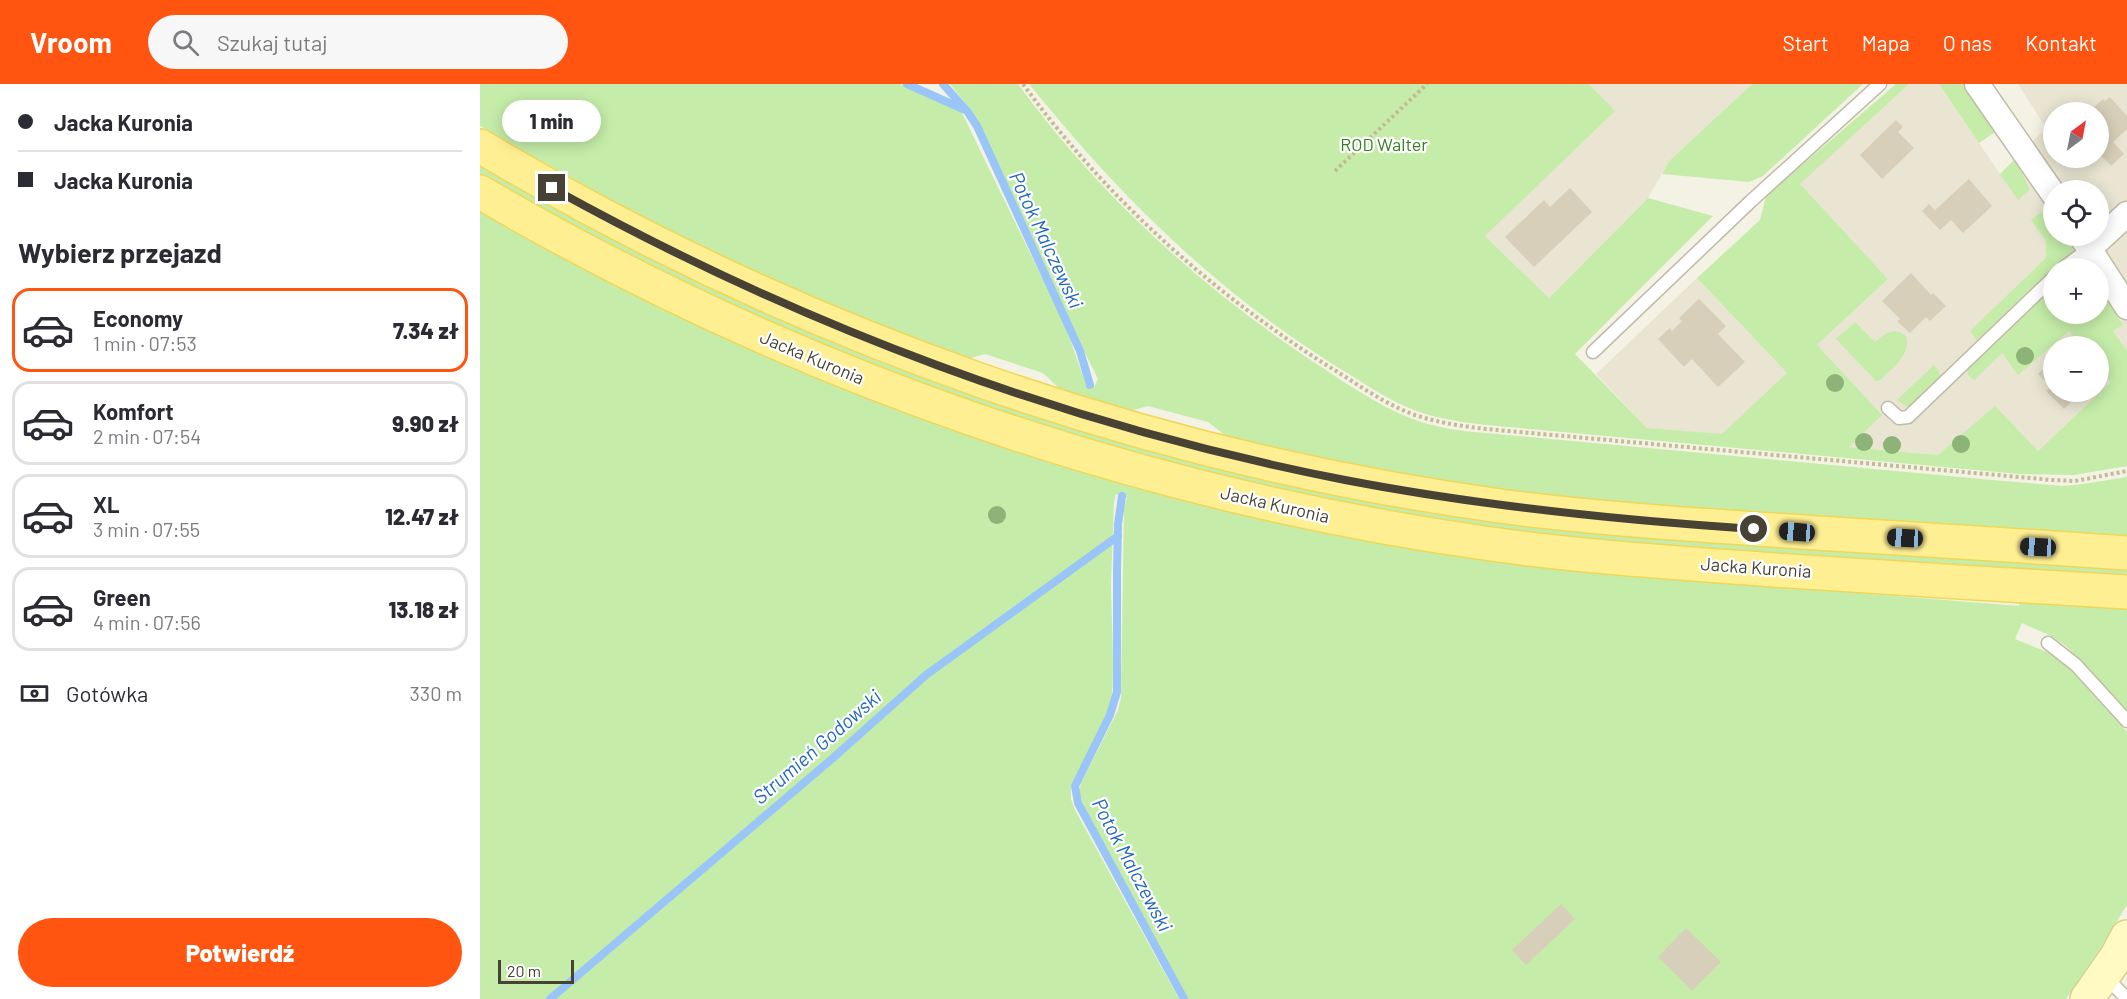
<!DOCTYPE html>
<html lang="pl">
<meta charset="utf-8">
<style>
body{margin:0;font-family:Barlow,sans-serif;background:#f7f7f7;color:#2b2b33;height:100vh;display:flex;flex-direction:column;font-size:22px;white-space:nowrap}
*{box-sizing:border-box;margin:0}
p{font-size:20px;color:#7c7c81}
.icon{flex:none;width:33px;height:33px;fill:none;stroke:currentColor;stroke-width:2;stroke-linecap:round;stroke-linejoin:round}
.map{position:relative;flex:1;overflow:hidden}
.drawer{display:flex;flex-direction:column;background:#fff;width:480px}
.drawer>*{flex:none}
.hud{display:grid;align-content:center;height:132px;padding:0 18px;background:#fff}
.needle{width:39px;rotate:32deg}
.fabs{position:absolute;left:1563px;top:18px;display:grid;gap:12px}
.fabs a{display:grid;place-items:center;width:66px;height:66px;border-radius:50%;background:#fff;box-shadow:0 3px 15px #0003;font-size:30px}
.scale{position:absolute;left:18px;bottom:15px;width:76px;box-sizing:border-box;padding-left:6px;border:3px solid #474234;border-top:0;font-size:16px;line-height:21px;white-space:nowrap;color:#474234;-webkit-text-stroke:4px #fff;paint-order:stroke}
.end{position:absolute;width:27px;height:27px;margin:-14px;border:8px solid #474234;background:#fff;box-shadow:0 0 0 3px #fff}
.from{border-radius:50%}
.bubble{position:absolute;height:42px;border-radius:21px;background:#fff;box-shadow:0 3px 15px #0003;font-size:20px;font-weight:800;line-height:42px;text-align:center}
.car{position:absolute;width:18px;height:36px;margin:-18px -9px;border-radius:8px;box-shadow:0 0 4px 2px #0007;background:linear-gradient(#222 24%,#8ab4d8 0 40%,#222 0 76%,#8ab4d8 0 86%,#222 0)}
.hud b{display:flex;align-items:center;gap:21px;height:57px;font-size:22px}
.hud b+b{border-top:2px solid #e1e1e2}
.hud i{width:15px;height:15px;background:#2b2b33}
ul{padding:0;list-style:none}
li{display:flex;align-items:center;gap:18px;height:84px;margin:0 12px 9px;padding:0 6px;border:3px solid #e1e1e2;border-radius:18px}
li div{flex:1}
li b{display:block;font-size:22px}
li em{font-style:normal;font-weight:800}
li.active{border-color:#f51}
li>.icon{width:54px;height:54px;stroke-width:1.5}
h2{padding:0 18px;font-size:27px;line-height:72px}
.pay{display:flex;align-items:center;gap:15px;height:66px;padding:0 18px;font-size:22px}
.pay p{margin-inline-start:auto}
.action{display:flex;gap:12px;margin-top:auto;padding:12px 18px}
.action a{flex:1;height:69px;border-radius:36px;background:#f51;color:#fff;font-size:24px;font-weight:800;line-height:69px;text-align:center}
header{display:flex;align-items:center;gap:36px;box-sizing:border-box;height:84px;padding:0 30px;background:#f51;color:#fff}
header strong{font-size:28px}
nav{display:flex;gap:33px;margin-inline-start:auto;font-size:21px}
.search{width:420px;height:54px;background:#f7f7f7;display:flex;align-items:center;gap:15px;box-sizing:border-box;padding:0 21px;border-radius:33px;color:#7c7c81;font-size:22px}
main{display:flex;flex:1;min-height:0}
.map>svg:first-child{display:block}
.residential{fill:#e9e5d2;fill-rule:evenodd}
.green{fill:#c5eda9}
.lines{fill:none;stroke-linecap:round;stroke-linejoin:round}
.stream{stroke:#9ac5f8;stroke-width:8}
.building{fill:#d7cfb9}
.lane-casing{stroke:#c1bba6;stroke-width:15}
.street-casing{stroke:#c1bba6;stroke-width:27}
.secondary-casing{stroke:#d9d08f;stroke-width:36}
.primary-casing{stroke:#f0d757;stroke-width:36}
.path{stroke:#c4ba96;stroke-width:4;stroke-dasharray:3 3;stroke-linecap:butt}
.lane{stroke:#fff;stroke-width:12}
.street{stroke:#fff;stroke-width:24}
.secondary{stroke:#fff9c4;stroke-width:33}
.primary{stroke:#ffef93;stroke-width:33}
.tree{fill:#8db379}
.route{stroke:#474234;stroke-width:8}
.labels{text-anchor:middle;stroke-width:4.5;stroke-linejoin:round;paint-order:stroke}
.park-label{font-size:18px;fill:#387f21;stroke:#fff}
.street-label{font-size:18px;fill:#474234;stroke:#fff}
.water-label{font-size:20px;font-style:italic;fill:#2267be;stroke:#fff}
</style>
<header>
<strong>Vroom</strong>
<div class="search"><svg class="icon" aria-label="search" viewBox="0 0 24 24"><circle cx="10" cy="10" r="6"/><path d="M15 15l6 6"/></svg>Szukaj tutaj</div>
<nav><a>Start</a><a>Mapa</a><a>O nas</a><a>Kontakt</a></nav>
</header>
<main>
<section class="drawer">
<div class="hud">
<b><i class="from"></i>Jacka Kuronia</b>
<b><i></i>Jacka Kuronia</b>
</div>
<h2>Wybierz przejazd</h2>
<ul>
<li class="active"><svg class="icon" aria-label="car" viewBox="0 0 24 24"><path d="M5 17H2v-5l4-1 3-4h7l3 4 3 1v5h-3M9 17h6M6 11h13"/><circle cx="7" cy="17" r="2"/><circle cx="17" cy="17" r="2"/></svg><div><b>Economy</b><p>1 min · 07:53</p></div><em>7.34 zł</em></li>
<li><svg class="icon" aria-label="car" viewBox="0 0 24 24"><path d="M5 17H2v-5l4-1 3-4h7l3 4 3 1v5h-3M9 17h6M6 11h13"/><circle cx="7" cy="17" r="2"/><circle cx="17" cy="17" r="2"/></svg><div><b>Komfort</b><p>2 min · 07:54</p></div><em>9.90 zł</em></li>
<li><svg class="icon" aria-label="car" viewBox="0 0 24 24"><path d="M5 17H2v-5l4-1 3-4h7l3 4 3 1v5h-3M9 17h6M6 11h13"/><circle cx="7" cy="17" r="2"/><circle cx="17" cy="17" r="2"/></svg><div><b>XL</b><p>3 min · 07:55</p></div><em>12.47 zł</em></li>
<li><svg class="icon" aria-label="car" viewBox="0 0 24 24"><path d="M5 17H2v-5l4-1 3-4h7l3 4 3 1v5h-3M9 17h6M6 11h13"/><circle cx="7" cy="17" r="2"/><circle cx="17" cy="17" r="2"/></svg><div><b>Green</b><p>4 min · 07:56</p></div><em>13.18 zł</em></li>
</ul>
<div class="pay"><svg class="icon" aria-label="cash" viewBox="0 0 24 24"><path d="M3 7h18v10H3z"/><circle cx="12" cy="12" r="2"/></svg>Gotówka<p>330 m</p></div>
<div class="action"><a>Potwierdź</a></div>
</section>
<div class="map">
<svg width="1647" height="915" viewBox="0 0 1647 915">
<rect width="100%" height="100%" fill="#f4f2e5"/>
<g class="residential">
<polygon points="1054,0 1272,0 1189,77 1168,114 1069,214 1005,152 1032,22"/>
<path d="M1429,0h30l61,90 46,-46 -28,-44h109v283l-102,96 -378,-35 -51,-54 101,-96 90,95 101,-94 -89,-95zM1574,28h44v46h-44zM1574,106h44v46h-44zM1574,184h44v46h-44zM1574,262h44v46h-44z"/>
</g>
<g class="green">
<path d="M0,0h420l61,27 104,214 21,60 8,2 4,-8 -27,-54 -100,-215 -21,-26h68c79,109 181,202 294,277 31,20 63,43 98,57 25,10 50,13 76,15l506,47 71,6 20,-2 44,-7v60l-528,-34 -181,-24 -188,-40 -22,-17 -60,-16 -22,6 -65,-22 -18,-17 -58,-19 -21,6 -165,-67 -74,-35 -97,-48 -148,-84z"/>
<path d="M549,0h560l26,27 -130,125 64,62 99,-100 65,18 -138,138 72,74 75,6 65,-61 -90,-95 63,-58 6,-24 130,-112h13l-109,100 88,95 -71,66 65,70 -33,32 89,8 57,-49 43,45 73,-69 -12,-15 -1,-21h-16l-13,-15 -51,44 -16,-22 -28,27 -6,-5 -1,-7 86,-82 1,28h44l1,-26 24,37 -10,6 14,20v115l-53,9 -55,-1 -489,-45c-38,-4 -79,-5 -116,-19 -29,-11 -56,-31 -83,-47 -120,-76 -213,-169 -302,-279z"/>
<polygon points="1272,0 1383,0 1283,92 1269,98 1182,90 1189,77"/>
<polygon points="1459,0 1485,0 1518,46 1499,59"/>
<polygon points="1535,75 1550,106 1538,116 1520,90"/>
<polygon points="0,78 664,363 1647,482 1647,494 1188,464 958,438 734,392 540,337 309,250 82,139 0,91"/>
<polygon points="0,123 444,333 1169,492 1539,522 1540,514 1647,522 1647,626 1586,562 1571,552 1542,539 1535,555 1569,569 1586,581 1647,648 1647,821 1621,863 1586,915 707,915 609,733 599,709 601,699 638,626 641,614 644,422 647,414 636,410 634,418 631,500 633,580 632,619 591,704 591,715 595,726 699,915 0,915"/>
<polygon points="1566,125 1573,136 1574,152 1584,152 1594,167 1497,256 1490,247 1566,174 1566,157 1551,136"/>
<path d="M1375,238l20,20c10,-8 19,-16 31,-6 6,18 -15,34 -27,45h-3l-40,-42z"/>
<polygon points="1454,281 1461,292 1428,323 1417,316"/>
</g>
<g class="lines">
<g class="stream">
<polyline points="427,0 483,25"/>
<polyline points="463,0 487,27 497,42 600,267 610,301"/>
<polyline points="642,412 638,440 637,486 637,608 630,631 595,702 598,719 704,915"/>
<polyline points="70,915 353,674 446,591 638,452"/>
</g>
</g>
<g class="building">
<polygon points="1630,13 1647,32 1647,45 1633,58 1644,70 1631,82 1618,68 1618,28 1616,28 1613,24 1623,15 1625,17"/>
<polygon points="1416,36 1423,43 1418,48 1434,64 1402,95 1380,71"/>
<polygon points="1489,95 1512,122 1483,149 1471,136 1460,146 1442,127 1449,120 1455,126"/>
<polygon points="1090,104 1112,128 1054,183 1025,153 1064,116 1070,123"/>
<polygon points="1431,189 1451,211 1453,209 1466,222 1450,237 1446,233 1430,249 1417,237 1420,235 1402,217"/>
<polygon points="1219,215 1246,242 1238,250 1265,278 1238,303 1212,275 1204,283 1178,255 1190,244 1192,247 1202,237 1199,234"/>
<polygon points="1574,275 1574,308 1602,308 1584,325 1566,307 1571,303 1558,290"/>
<polygon points="1081,820 1095,835 1046,881 1032,866"/>
<polygon points="1206,844 1241,878 1212,907 1178,873"/>
</g>
<g class="lines">
<defs>
<g id="lane">
<polyline points="1583,184 1610,164"/>
<polyline points="1113,268 1271,117 1400,0"/>
<polyline points="1408,324 1419,334 1428,333 1574,193"/>
<polyline points="1568,559 1596,581 1647,637"/>
<polyline points="1625,892 1647,915"/>
</g>
<g id="street">
<polyline points="1497,0 1574,111"/>
<polyline points="1601,152 1647,223"/>
<polyline points="1610,164 1647,130"/>
</g>
<polyline id="secondary" points="1607,915 1637,872 1647,853"/>
<g id="primary">
<path d="M0,62c315,188 664,312 1027,361 103,13 207,19 310,26 103,6 207,13 310,20"/>
<path d="M0,108c311,182 654,302 1011,352 94,13 189,19 283,26 118,8 235,15 353,22"/>
</g>
</defs>
<use href="#lane" class="lane-casing"/>
<use href="#street" class="street-casing"/>
<use href="#secondary" class="secondary-casing"/>
<use href="#primary" class="primary-casing"/>
<g class="path">
<path d="M543,0c82,113 188,208 305,282 28,17 56,38 87,49 24,8 47,11 71,14l566,51 23,1 52,-10"/>
<polyline points="855,87 947,0"/>
</g>
<use href="#lane" class="lane"/>
<use href="#street" class="street"/>
<use href="#secondary" class="secondary"/>
<use href="#primary" class="primary"/>
</g>
<g class="tree">
<circle cx="1545" cy="272" r="9"/>
<circle cx="1355" cy="299" r="9"/>
<circle cx="1384" cy="358" r="9"/>
<circle cx="1481" cy="360" r="9"/>
<circle cx="1412" cy="361" r="9"/>
<circle cx="517" cy="431" r="9"/>
</g>
<g class="lines">
<path class="route" d="M72,104c247,137 515,238 793,292 135,26 272,40 409,49"/>
</g>
<g class="labels">
<g class="park-label">
<text x="904" y="67">ROD Walter</text>
</g>
<g class="street-label">
<text transform="translate(332 274) rotate(23)" y="6">Jacka Kuronia</text>
<text transform="translate(795 421) rotate(13)" y="6">Jacka Kuronia</text>
<text transform="translate(1276 484) rotate(4)" y="6">Jacka Kuronia</text>
</g>
<g class="water-label">
<text transform="translate(566 156) rotate(65)" y="7">Potok Malczewski</text>
<text transform="translate(337 663) rotate(-41)" y="7">Strumień Godowski</text>
<text transform="translate(652 781) rotate(62)" y="7">Potok Malczewski</text>
</g>
</g>
</svg>
<div class="fabs">
<a><svg class="needle" viewBox="-14 -14 28 28"><path d="M0-13l5 13h-10z" fill="#e53935"/><path d="M0 13l5-13h-10z" fill="#7c7c81"/></svg></a>
<a><svg class="icon" aria-label="locate" viewBox="0 0 24 24"><circle cx="12" cy="12" r="6"/><path d="M12 2v4M12 18v4M2 12h4M18 12h4"/></svg></a>
<a>+</a>
<a>−</a>
</div>
<div class="scale">20 m</div>
<i class="end from" style="left:1274px;top:445px"></i>
<i class="end" style="left:72px;top:104px"></i>
<div class="bubble" style="left:22px;top:16px;width:99px">1 min</div>
<i class="car" style="left:1317px;top:448px;rotate:274deg"></i>
<i class="car" style="left:1425px;top:454px;rotate:273deg"></i>
<i class="car" style="left:1558px;top:463px;rotate:273deg"></i>
</div>
</main>
